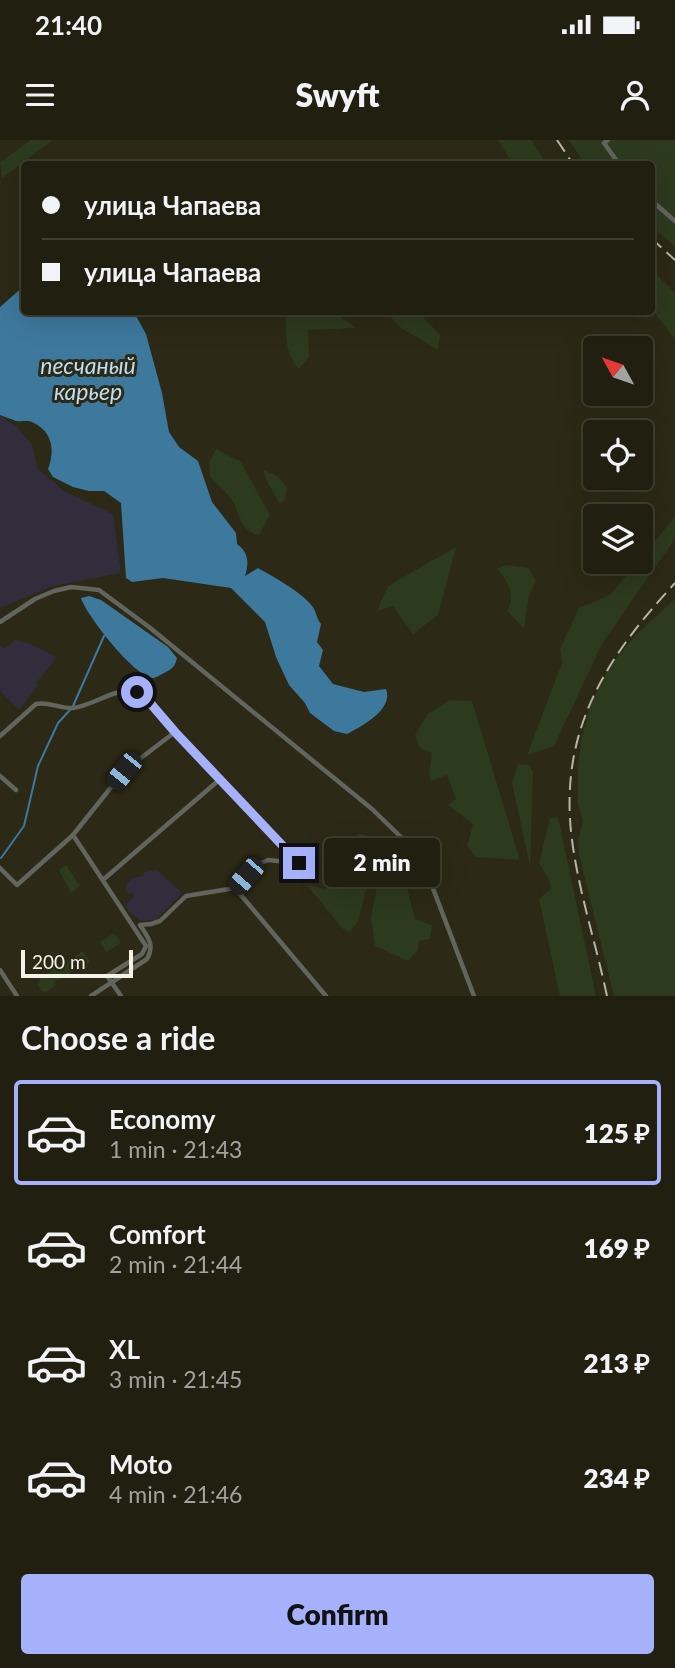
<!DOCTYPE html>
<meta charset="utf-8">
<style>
body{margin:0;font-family:Lato,sans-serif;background:#2d2c1e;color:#f1f3f6;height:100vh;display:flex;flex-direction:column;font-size:26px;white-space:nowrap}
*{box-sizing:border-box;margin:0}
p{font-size:23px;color:#a2a29f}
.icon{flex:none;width:38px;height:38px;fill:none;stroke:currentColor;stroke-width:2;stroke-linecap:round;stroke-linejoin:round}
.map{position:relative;height:856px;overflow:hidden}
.panel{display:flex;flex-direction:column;background:#211f10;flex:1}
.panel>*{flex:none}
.banner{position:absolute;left:21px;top:21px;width:634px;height:154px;border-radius:7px;box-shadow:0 7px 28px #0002,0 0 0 2px #3e3d30;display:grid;align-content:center;height:154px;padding:0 21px;background:#211f10}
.needle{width:46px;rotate:310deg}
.tools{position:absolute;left:583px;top:196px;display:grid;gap:14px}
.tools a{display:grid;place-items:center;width:70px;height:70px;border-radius:7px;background:#211f10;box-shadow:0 7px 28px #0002,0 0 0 2px #3e3d30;font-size:35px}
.scale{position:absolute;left:21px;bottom:18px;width:112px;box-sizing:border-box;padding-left:7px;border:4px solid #f5f3e8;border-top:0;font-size:19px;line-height:24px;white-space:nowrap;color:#f5f3e8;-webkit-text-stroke:5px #2c2916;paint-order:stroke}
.end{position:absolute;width:32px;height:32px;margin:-16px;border:9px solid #a6b1fc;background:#111;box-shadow:0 0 0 4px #111}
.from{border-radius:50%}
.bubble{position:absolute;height:49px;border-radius:7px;background:#211f10;box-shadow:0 7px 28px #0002,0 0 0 2px #3e3d30;font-size:23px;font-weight:800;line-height:49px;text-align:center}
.car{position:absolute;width:21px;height:42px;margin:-21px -10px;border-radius:9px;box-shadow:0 0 5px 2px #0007;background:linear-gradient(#222 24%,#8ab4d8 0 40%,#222 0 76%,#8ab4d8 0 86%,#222 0)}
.banner b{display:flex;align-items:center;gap:24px;height:66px;font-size:26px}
.banner b+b{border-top:2px solid #3e3d30}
.banner i{width:18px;height:18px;background:#f1f3f6}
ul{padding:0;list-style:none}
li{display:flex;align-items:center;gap:21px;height:105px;margin:0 14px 10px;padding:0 7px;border:4px solid transparent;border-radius:7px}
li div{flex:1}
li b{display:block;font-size:26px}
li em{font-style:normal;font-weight:800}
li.current{border-color:#a6b1fc}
li>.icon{width:63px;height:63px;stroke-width:1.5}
h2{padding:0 21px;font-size:32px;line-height:84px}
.cta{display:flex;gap:14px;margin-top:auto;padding:14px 21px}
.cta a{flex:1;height:80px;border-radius:7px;background:#a6b1fc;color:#111;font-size:28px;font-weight:800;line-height:80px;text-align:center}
.status{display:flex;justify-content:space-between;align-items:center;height:49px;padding:0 35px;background:#211f10;direction:ltr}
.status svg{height:19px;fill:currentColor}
header{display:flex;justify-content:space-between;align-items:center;height:91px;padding:0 21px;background:#211f10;font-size:32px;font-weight:800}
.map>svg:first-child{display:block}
.industrial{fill:#312d3d}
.green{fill:#2c3a1e}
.water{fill:#3d789d}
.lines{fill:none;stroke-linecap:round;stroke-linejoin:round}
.stream{stroke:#3d789d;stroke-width:2}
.minor{stroke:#61655d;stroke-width:4.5}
.rail{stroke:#b7b5a7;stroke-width:2;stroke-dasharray:14 7;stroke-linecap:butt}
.route{stroke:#a6b1fc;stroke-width:9}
.labels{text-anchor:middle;stroke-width:6;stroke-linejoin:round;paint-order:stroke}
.water-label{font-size:23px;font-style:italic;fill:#bdddf3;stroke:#2c2916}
</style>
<div class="status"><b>21:40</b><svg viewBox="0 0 49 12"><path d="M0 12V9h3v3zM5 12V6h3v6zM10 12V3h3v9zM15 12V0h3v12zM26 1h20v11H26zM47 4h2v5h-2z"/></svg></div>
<header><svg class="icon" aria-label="menu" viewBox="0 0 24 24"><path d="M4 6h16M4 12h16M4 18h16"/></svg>Swyft<svg class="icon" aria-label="person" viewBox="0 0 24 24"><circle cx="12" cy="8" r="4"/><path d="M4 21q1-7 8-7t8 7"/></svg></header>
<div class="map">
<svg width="675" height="856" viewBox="0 0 675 856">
<rect width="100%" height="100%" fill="#2c2916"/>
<g class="industrial">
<polygon points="0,276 16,286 32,305 38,329 64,351 113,374 121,433 53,446 0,468"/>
<polygon points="15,500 31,504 57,517 36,543 38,546 19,570 0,551 0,506 5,509"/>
<polygon points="157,730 182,753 155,780 142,781 129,772 125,764 134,757 132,753 128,754 126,745 133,738 143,736 144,732"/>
</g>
<g class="green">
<polygon points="31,0 53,0 2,38 0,22"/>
<polygon points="498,0 531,0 547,24 513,24"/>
<polygon points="569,0 675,0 675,107 651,85 651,24 585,24"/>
<polygon points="651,129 675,153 675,199 651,168"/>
<path d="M289,172h45l23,16 -49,2 1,27 -10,12c-15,-16 -13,-35 -13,-55z"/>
<polygon points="386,172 418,172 440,195 438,210 401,188"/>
<path d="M216,309l25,13 29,53 -11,20c-18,-3 -19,-20 -26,-33 -6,-9 -14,-17 -23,-25l-1,-15z"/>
<polygon points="263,330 278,336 287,348 285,359 280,364 266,340"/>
<polygon points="675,376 675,399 603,502 554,606 527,615 562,523 560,509 579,468 610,455 638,422 640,422 641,419"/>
<polygon points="456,407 438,475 413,494 393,466 377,471 388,446"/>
<path d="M506,425l23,3 7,13 -7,14 -5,34 -17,-18c9,-17 1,-29 -10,-42z"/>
<polygon points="675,459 675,856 614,856 579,715 578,700 583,681 578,664 578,627 581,600 591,564 611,524 638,493"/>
<polygon points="449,560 472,561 520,720 476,717 467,706 473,684 448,665 456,659 447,635 431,641 429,634 432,613 420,608 415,595 428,574"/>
<polygon points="518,624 529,625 533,632 530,726 512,643"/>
<polygon points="558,677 596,856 560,856 539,759 551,749 549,739 539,723 550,678"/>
<polygon points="359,694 380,698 358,781 350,792 343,789 307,745 325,749 333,742 346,737 347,731 330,725 328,718"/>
<polygon points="387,698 394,698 415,779 432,785 430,799 419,801 418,810 408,821 375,806 371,777"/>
<polygon points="66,725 80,746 71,753 59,730"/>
<polygon points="114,793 121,803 106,812 100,802"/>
<polygon points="83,811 90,822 55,842 56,845 46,852 41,851 37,844 40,842 39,839"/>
</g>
<g class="water">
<path d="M24,146v26h110l12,22 16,59 7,39 10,15 19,14 14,41 24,31 1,11c12,9 12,19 8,32l13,-8c14,8 49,27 56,41 3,6 3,10 7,15l-4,18 6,8 -4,16 14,18 31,8 22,-3c8,20 -24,37 -39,45l-13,-3 -24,-18 -5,-10 -16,-18 -13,-28 -11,-35 -34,-34 -68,-10 -31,4 -6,-4 -5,-75 -17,-12h-15l-16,-4 -20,-10 -5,-8c7,-18 5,-38 -16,-47 -4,-2 -11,0 -16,-1 -5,-2 -11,-4 -16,-6v-108z"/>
<path d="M89,456l12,4 67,47 9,11c-2,9 -5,11 -13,15 -2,1 -9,5 -10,5 -18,1 -68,-63 -73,-80z"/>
</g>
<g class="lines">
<g class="stream">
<polyline points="73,566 104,496"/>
<polyline points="1,718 24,686 38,626 58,583 70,570"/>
</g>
<g class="minor">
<polyline points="608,0 604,3 619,24"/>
<polyline points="651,60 675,81"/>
<polyline points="0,482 35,459 54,451 71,447 99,450 149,487 372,669 404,700 426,730 474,856"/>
<path d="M0,596l36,-32c12,-3 24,5 37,4 20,-2 42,-21 62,-16 14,2 26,23 34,33 41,48 86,93 129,138"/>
<polyline points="0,636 16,650"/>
<polyline points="73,695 146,806 142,814 107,836 121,856"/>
<polyline points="0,728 17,745 73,695 124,631 175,592"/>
<polyline points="104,739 219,640"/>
<polyline points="235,748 326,856"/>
<polyline points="0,830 17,856"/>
<path d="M91,856l56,-37c8,-14 1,-22 -7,-34l11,-1 9,-3 26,-25 49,-8 21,-23 12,-5 30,3"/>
</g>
<g class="rail">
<polyline points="557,0 573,24"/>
<polyline points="651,98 675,120"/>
<path d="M607,856c-11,-52 -28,-103 -35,-156 -14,-108 33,-181 103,-257"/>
</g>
</g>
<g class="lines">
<polyline class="route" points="137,552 145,557 175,592 299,723"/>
</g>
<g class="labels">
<g class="water-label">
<text x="88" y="234">песчаный<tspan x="88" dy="26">карьер</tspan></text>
</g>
</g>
</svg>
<div class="tools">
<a><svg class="needle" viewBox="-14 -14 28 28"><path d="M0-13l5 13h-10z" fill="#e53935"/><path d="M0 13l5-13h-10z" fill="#a2a29f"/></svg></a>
<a><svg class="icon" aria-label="locate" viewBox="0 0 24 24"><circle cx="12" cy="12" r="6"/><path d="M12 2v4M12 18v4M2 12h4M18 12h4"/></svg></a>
<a><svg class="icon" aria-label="layers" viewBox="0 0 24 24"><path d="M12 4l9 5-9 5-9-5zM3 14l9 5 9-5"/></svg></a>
</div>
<div class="scale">200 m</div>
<i class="end from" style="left:137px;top:552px"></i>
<i class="end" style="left:299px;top:723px"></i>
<div class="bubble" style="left:324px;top:698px;width:116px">2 min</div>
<i class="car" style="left:124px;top:631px;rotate:219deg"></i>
<i class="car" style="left:246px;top:736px;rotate:221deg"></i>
<div class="banner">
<b><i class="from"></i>улица Чапаева</b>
<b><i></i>улица Чапаева</b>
</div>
</div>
<section class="panel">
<h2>Choose a ride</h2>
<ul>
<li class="current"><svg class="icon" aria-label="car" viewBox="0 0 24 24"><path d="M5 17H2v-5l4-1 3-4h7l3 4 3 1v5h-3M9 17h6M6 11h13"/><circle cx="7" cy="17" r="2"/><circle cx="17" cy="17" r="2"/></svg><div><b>Economy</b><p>1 min · 21:43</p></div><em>125 ₽</em></li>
<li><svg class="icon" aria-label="car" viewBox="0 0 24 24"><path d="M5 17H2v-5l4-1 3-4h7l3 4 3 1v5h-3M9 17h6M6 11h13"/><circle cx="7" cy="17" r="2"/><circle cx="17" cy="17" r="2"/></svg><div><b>Comfort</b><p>2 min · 21:44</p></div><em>169 ₽</em></li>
<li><svg class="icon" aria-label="car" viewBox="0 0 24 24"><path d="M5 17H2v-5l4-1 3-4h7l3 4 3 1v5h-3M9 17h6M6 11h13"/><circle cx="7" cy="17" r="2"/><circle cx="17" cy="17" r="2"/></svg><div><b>XL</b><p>3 min · 21:45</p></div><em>213 ₽</em></li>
<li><svg class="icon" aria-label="car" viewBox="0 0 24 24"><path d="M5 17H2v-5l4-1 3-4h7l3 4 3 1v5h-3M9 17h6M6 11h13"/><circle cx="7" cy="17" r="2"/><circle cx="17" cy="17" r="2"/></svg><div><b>Moto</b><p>4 min · 21:46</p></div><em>234 ₽</em></li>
</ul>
<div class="cta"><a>Confirm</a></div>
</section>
